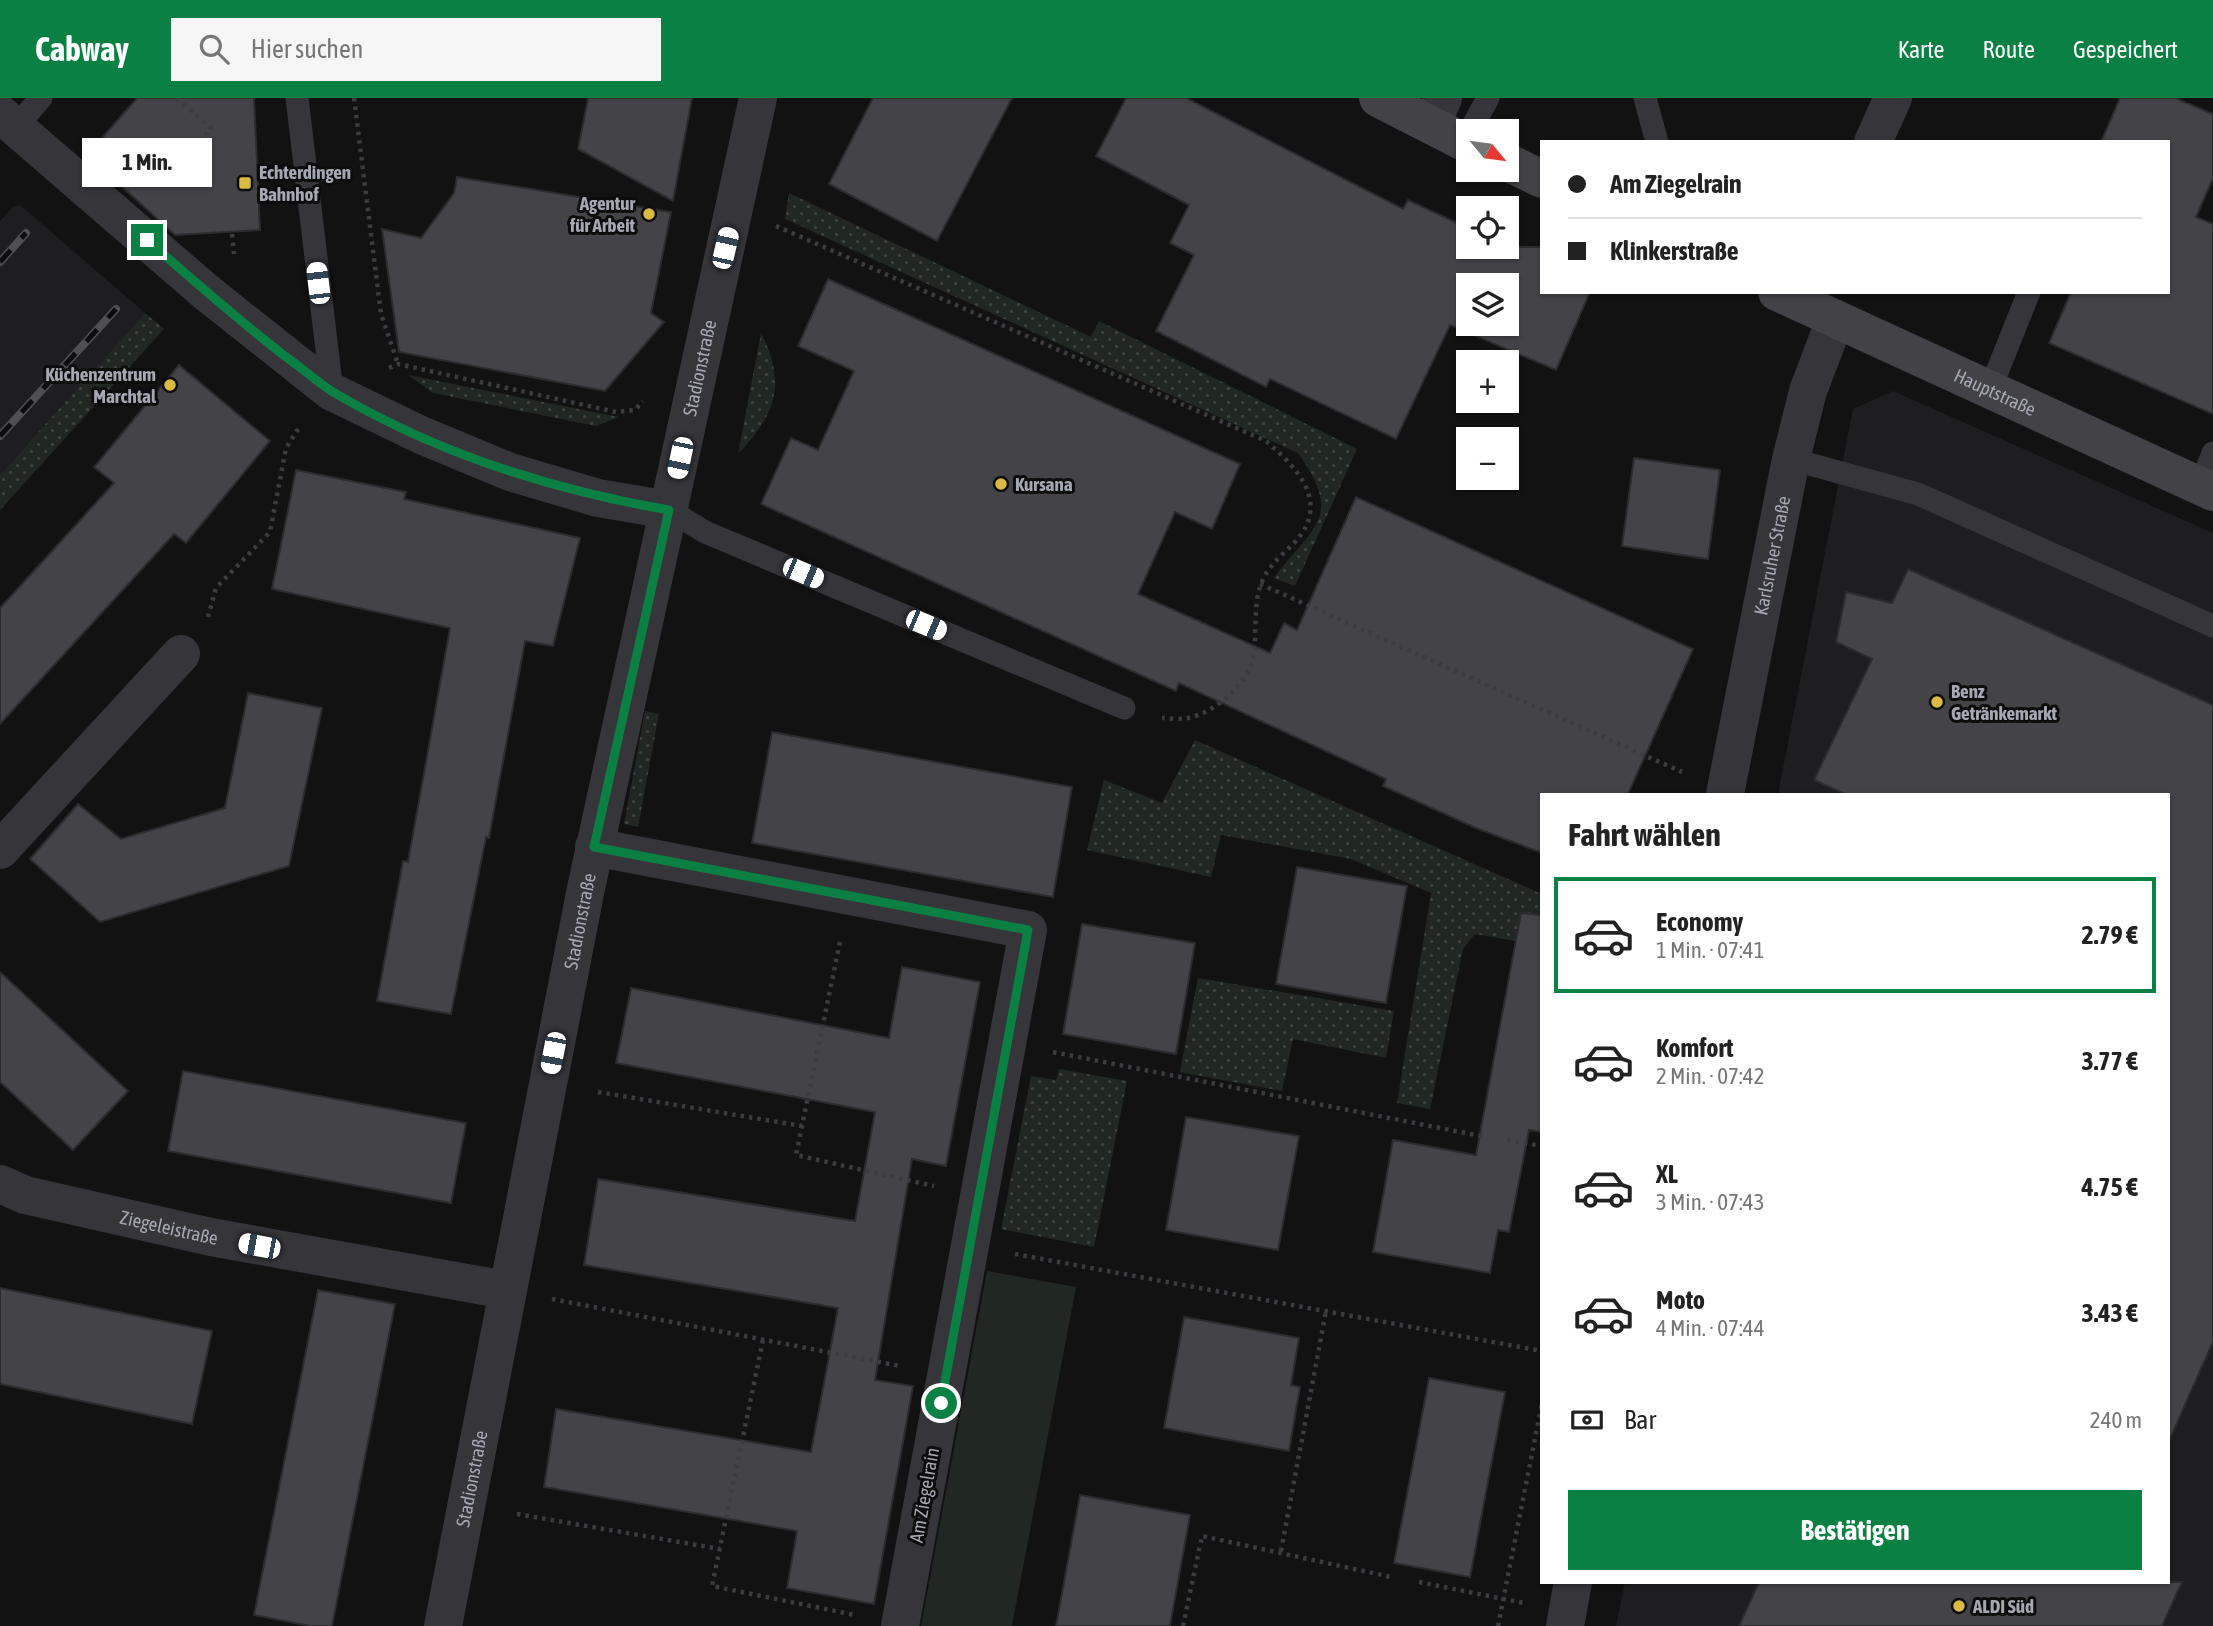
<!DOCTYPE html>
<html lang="de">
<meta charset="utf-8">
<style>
body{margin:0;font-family:"Asap Condensed",sans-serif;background:#f6f6f6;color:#222;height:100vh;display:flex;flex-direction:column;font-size:26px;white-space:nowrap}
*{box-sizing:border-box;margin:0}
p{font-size:23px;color:#767676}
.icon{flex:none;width:38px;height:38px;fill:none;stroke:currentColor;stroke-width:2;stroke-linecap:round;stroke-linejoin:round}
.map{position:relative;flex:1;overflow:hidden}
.panel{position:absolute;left:1540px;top:695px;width:630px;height:791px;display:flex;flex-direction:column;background:#fff;border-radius:0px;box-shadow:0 2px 5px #0004}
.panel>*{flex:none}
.hud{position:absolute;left:1540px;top:42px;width:630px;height:154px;border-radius:0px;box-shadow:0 2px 5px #0004;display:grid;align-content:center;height:154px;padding:0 28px;background:#fff}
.needle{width:46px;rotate:119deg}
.controls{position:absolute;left:1456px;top:21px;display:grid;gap:14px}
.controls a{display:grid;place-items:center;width:63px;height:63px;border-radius:0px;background:#fff;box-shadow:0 2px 5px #0004;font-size:35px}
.end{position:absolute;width:32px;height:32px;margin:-16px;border:9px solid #0b8043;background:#fff;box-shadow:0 0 0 4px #fff}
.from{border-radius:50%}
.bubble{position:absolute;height:49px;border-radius:0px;background:#fff;box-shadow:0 2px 5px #0004;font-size:23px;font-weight:700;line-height:49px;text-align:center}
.car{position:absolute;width:21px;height:42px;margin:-21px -10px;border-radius:9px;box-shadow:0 0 5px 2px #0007;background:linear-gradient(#fff 24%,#345 0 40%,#fff 0 76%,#345 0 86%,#fff 0)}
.hud b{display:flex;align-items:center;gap:24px;height:66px;font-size:26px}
.hud b+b{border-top:2px solid #e0e0e0}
.hud i{width:18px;height:18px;background:#222}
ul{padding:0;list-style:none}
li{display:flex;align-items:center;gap:21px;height:116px;margin:0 14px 10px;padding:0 14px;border:4px solid transparent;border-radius:0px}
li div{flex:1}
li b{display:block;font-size:26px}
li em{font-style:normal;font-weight:700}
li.selected{border-color:#0b8043}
li>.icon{width:63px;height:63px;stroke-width:1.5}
h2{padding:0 28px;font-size:32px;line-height:84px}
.pay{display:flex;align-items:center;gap:18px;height:77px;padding:0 28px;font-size:26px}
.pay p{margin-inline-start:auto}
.button{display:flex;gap:14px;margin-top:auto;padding:14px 28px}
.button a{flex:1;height:80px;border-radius:0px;background:#0b8043;color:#fff;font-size:28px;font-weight:700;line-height:80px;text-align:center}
header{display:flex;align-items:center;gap:42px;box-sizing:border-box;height:98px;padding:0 35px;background:#0b8043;color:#fff}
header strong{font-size:33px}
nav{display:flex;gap:38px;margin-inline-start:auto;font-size:24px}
.search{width:490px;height:63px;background:#f6f6f6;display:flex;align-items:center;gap:18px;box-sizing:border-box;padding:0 24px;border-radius:0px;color:#767676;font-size:26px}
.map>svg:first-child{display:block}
.built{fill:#1e1e20}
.grass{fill:url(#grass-dots)}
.park{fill:#212722}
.building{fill:#444448;stroke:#2c2c2f;stroke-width:2;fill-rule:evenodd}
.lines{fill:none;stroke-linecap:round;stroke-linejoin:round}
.path{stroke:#3b3c40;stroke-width:4.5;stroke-dasharray:3.5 5;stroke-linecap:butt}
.lane{stroke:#35353a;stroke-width:23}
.street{stroke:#35353a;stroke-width:38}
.secondary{stroke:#424247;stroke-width:38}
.rail-casing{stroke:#4f4f54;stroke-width:8}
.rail{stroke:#0d0d0e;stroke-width:5;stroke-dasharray:16;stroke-linecap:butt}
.route{stroke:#0b8043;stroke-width:9}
.poi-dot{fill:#daba43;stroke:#0d0d0e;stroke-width:2.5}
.labels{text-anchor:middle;stroke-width:6;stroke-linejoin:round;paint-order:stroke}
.poi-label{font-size:19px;font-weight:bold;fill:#a5a7b2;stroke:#0d0d0e;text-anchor:start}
.street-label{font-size:19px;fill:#a5a7b2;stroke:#0d0d0e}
</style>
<header>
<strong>Cabway</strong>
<div class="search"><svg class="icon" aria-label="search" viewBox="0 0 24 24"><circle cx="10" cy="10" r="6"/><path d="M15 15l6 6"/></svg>Hier suchen</div>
<nav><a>Karte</a><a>Route</a><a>Gespeichert</a></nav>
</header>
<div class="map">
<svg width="2213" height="1528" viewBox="0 0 2213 1528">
<defs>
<pattern id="grass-dots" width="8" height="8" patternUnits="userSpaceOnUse" patternTransform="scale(1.75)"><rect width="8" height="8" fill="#212722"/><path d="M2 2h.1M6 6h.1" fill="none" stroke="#3e4440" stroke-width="1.8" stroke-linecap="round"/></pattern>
</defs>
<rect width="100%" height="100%" fill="#121213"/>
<g class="built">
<polygon points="20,107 145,215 0,377 0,123 12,110"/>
<polygon points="1893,293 2213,435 2213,1528 1616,1528 1625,1484 2168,1484 2168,696 1778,696 1853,311"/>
</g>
<g class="grass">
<path d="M789,95l302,144 8,-16 258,128 -62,137 -21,-8c38,-52 71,-59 24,-125l-513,-234z"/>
<polygon points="145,215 164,231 0,412 0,377"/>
<path d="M761,235c26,51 15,81 -23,121z"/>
<polygon points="408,277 619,319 596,328 433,295"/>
<polygon points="645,613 659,616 638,729 624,726"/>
<polygon points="1195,642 1542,796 1542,851 1521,844 1475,836 1463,851 1430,1011 1397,1005 1431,795 1351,761 1221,737 1211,779 1087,752 1104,682 1162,705"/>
<polygon points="1198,880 1394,913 1386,960 1293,941 1282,993 1180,974"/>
<polygon points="1059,971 1127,983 1094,1149 1001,1131 1031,978 1056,982"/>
</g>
<polygon class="park" points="987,1173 1076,1189 1012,1528 921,1528"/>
<g class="building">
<polygon points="137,0 254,0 260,132 175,137 87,57"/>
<polygon points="588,0 692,0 673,103 578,51"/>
<polygon points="873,0 1012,0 937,143 829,86"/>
<path d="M1126,0h60l217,111 5,-9 60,28v19h74v45h48l-34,78 -106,-45 -54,114 -126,-60 -4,8 -110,-56 38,-76 -24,-12 19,-38 -93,-49zM1468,187h39v39h-39z"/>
<polygon points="2120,0 2175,0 2213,16 2213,80 2196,119 2213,126 2213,316 2049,245 2071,194 2168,194 2168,44 2101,44"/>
<polygon points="457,79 671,114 651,215 664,224 605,293 399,254 382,131 421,140 454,95"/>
<polygon points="828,181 1240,366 1212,431 1175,414 1138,496 1270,555 1284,525 1297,532 1356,399 1693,551 1628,696 1542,696 1542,755 1476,730 1383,688 1386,681 1179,585 1176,593 761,406 791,340 818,352 854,273 798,248"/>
<polygon points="179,267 270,343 186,445 174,436 0,626 0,510 114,385 94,369"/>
<polygon points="1634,360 1720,372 1708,461 1622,448"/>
<polygon points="296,372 406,394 404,401 580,440 553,548 525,543 489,740 486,739 451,916 377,903 403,763 408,764 450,530 272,491"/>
<polygon points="1908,471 2213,607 2213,1244 2168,1345 2168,696 1845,696 1814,682 1872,561 1836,544 1846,494 1892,505"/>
<polygon points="248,595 322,610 289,768 100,824 30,761 78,706 121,741 225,710"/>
<polygon points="772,634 1072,689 1053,799 752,745"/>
<polygon points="1297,769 1407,788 1386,905 1276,886"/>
<polygon points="1521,815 1542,817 1542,1034 1529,1032 1509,1134 1498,1132 1490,1175 1373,1154 1393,1042 1476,1057"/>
<polygon points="1082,826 1195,845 1176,956 1063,936"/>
<polygon points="902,869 980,884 946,1068 912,1061 875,1282 913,1288 874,1506 787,1490 797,1433 544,1389 556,1311 811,1354 838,1210 584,1167 598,1081 855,1123 875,1014 616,965 631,890 889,940"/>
<polygon points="0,874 128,993 73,1052 0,984"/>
<polygon points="183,973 466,1025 451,1105 168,1053"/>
<polygon points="1186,1019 1299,1038 1278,1152 1166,1132"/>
<polygon points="0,1190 212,1233 192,1326 0,1286"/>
<polygon points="318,1192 395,1206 332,1528 310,1528 254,1517"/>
<polygon points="1184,1219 1299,1240 1291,1287 1300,1289 1289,1353 1164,1330"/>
<polygon points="1429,1280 1505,1294 1470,1479 1394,1465"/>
<polygon points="1080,1397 1190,1417 1170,1528 1056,1528"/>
<polygon points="1759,1484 2182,1484 2162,1528 1739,1528"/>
</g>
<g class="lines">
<g class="path">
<polyline points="177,0 211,30 191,54"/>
<polyline points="354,0 381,216 398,266"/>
<path d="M776,128l490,215c31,27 66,62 28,102 -12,12 -27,24 -33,41 -8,21 -4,48 -7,69 -4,30 -38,59 -66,65 -8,2 -18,0 -26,0"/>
<polyline points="232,136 234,156"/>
<polyline points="389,270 398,266 616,314 635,312 643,303"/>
<polyline points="1260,486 1682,674"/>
<polyline points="208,519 216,490 270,434 286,350 300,328"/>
<polyline points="840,844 796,1057 934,1088"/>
<polyline points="1053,954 1486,1039"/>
<polyline points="598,994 802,1028"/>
<polyline points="1507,1042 1542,1048"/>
<polyline points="1015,1156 1542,1253"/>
<polyline points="552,1201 900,1268"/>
<polyline points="763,1242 712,1488 855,1517"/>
<polyline points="517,1416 720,1451"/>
<polyline points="1281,1453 1326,1213"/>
<polyline points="1419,1484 1524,1505"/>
<polyline points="1183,1528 1202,1438 1391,1479"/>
<polyline points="1498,1528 1542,1305"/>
</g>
<g class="lane">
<polyline points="297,0 332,294"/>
<polyline points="1645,0 1657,44"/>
<polyline points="15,29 41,0"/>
<polyline points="1470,33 1488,0"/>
<polyline points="1989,294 2029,194"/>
<polyline points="1791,361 1918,396 2213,528"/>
<polyline points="2200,388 2213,355"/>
<polyline points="669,412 705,434 1124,610"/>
</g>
<g class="street">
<polyline points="0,16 206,194 332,294 421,337 510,374 598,400 669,412"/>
<polyline points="1431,27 1443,0"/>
<polyline points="1873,44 1893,0"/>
<path id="s1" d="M1725,696l66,-335 17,-68 27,-71"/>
<polyline points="594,749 1028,832 900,1528"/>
<polyline points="0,752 181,556"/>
<path id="s2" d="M0,1086l25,11 186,42 295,53"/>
<path id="s3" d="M443,1528l142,-733 173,-795"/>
<polyline points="1565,1528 1573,1484"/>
</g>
<g class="secondary">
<polyline points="1378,0 1468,46"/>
<polyline points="1507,64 1542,81"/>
<path id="s4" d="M1777,194l436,200"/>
</g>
<defs>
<g id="rail">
<polyline points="0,164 26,135"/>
<polyline points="0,338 116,211"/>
</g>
</defs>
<use href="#rail" class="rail-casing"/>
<use href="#rail" class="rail"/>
</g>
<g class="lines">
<path class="route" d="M147,142c46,40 91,80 139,117 16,11 31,25 47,35 103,61 219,98 336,118l-75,337 434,83 -87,473"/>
</g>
<g class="poi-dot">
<rect x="238" y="78" width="14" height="14" rx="3.5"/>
<circle cx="649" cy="116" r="7"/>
<circle cx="170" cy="287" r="7"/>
<circle cx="1001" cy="386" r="7"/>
<circle cx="1937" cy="604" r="7"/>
<circle cx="1959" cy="1508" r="7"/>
</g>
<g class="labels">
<g class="poi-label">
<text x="259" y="81">Echterdingen<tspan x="259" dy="22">Bahnhof</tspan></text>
<text x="635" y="112" text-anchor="end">Agentur<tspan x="635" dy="22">für Arbeit</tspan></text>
<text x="156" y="283" text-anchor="end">Küchenzentrum<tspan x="156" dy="22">Marchtal</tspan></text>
<text x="1015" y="393">Kursana</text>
<text x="1951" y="600">Benz<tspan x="1951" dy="22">Getränkemarkt</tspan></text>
<text x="1973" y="1515">ALDI Süd</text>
</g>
<g class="street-label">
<text dy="7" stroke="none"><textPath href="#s3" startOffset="1284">Stadionstraße</textPath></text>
<text dy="7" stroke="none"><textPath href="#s4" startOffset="240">Hauptstraße</textPath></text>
<text dy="7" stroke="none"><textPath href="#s1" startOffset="243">Karlsruher Straße</textPath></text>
<text dy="7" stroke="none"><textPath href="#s3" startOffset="718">Stadionstraße</textPath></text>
<text dy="7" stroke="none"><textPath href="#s2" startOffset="175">Ziegeleistraße</textPath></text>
<text dy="7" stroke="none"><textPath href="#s3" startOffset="150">Stadionstraße</textPath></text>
<text transform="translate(924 1397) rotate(-80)" y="7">Am Ziegelrain</text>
</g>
</g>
</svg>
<div class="controls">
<a><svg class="needle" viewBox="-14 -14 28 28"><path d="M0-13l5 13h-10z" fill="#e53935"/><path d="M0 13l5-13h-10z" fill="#767676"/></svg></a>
<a><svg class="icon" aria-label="locate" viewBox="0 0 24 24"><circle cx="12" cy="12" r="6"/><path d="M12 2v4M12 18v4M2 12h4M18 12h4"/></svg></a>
<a><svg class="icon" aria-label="layers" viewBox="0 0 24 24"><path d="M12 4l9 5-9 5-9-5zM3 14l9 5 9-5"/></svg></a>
<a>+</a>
<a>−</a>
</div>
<i class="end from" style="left:941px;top:1305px"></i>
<i class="end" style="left:147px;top:142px"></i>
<div class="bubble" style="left:82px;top:40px;width:130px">1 Min.</div>
<i class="car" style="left:725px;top:150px;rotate:13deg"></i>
<i class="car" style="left:318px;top:185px;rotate:353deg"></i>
<i class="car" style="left:680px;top:360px;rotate:192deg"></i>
<i class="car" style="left:803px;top:475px;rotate:113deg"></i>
<i class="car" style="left:926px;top:527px;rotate:113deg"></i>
<i class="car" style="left:553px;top:955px;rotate:191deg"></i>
<i class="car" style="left:259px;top:1148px;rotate:281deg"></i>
<div class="hud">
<b><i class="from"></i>Am Ziegelrain</b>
<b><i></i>Klinkerstraße</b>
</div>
<section class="panel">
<h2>Fahrt wählen</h2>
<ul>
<li class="selected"><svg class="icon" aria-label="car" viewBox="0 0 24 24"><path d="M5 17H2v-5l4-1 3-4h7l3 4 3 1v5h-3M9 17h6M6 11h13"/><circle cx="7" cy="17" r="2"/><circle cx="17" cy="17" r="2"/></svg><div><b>Economy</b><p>1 Min. · 07:41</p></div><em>2.79 €</em></li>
<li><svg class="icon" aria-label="car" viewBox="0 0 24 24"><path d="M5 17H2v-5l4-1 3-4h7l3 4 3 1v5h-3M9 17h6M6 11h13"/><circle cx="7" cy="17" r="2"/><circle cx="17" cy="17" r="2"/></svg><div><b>Komfort</b><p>2 Min. · 07:42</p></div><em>3.77 €</em></li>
<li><svg class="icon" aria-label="car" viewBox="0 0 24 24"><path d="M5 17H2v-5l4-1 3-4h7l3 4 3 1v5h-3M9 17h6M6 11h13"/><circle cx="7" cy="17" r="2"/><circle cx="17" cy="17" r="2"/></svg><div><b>XL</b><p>3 Min. · 07:43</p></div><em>4.75 €</em></li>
<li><svg class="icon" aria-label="car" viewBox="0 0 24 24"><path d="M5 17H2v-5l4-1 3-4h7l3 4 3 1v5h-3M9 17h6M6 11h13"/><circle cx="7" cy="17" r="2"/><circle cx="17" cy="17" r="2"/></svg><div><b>Moto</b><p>4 Min. · 07:44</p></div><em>3.43 €</em></li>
</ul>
<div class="pay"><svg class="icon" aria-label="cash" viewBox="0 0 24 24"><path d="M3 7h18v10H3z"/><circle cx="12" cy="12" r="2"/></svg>Bar<p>240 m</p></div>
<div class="button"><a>Bestätigen</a></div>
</section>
</div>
